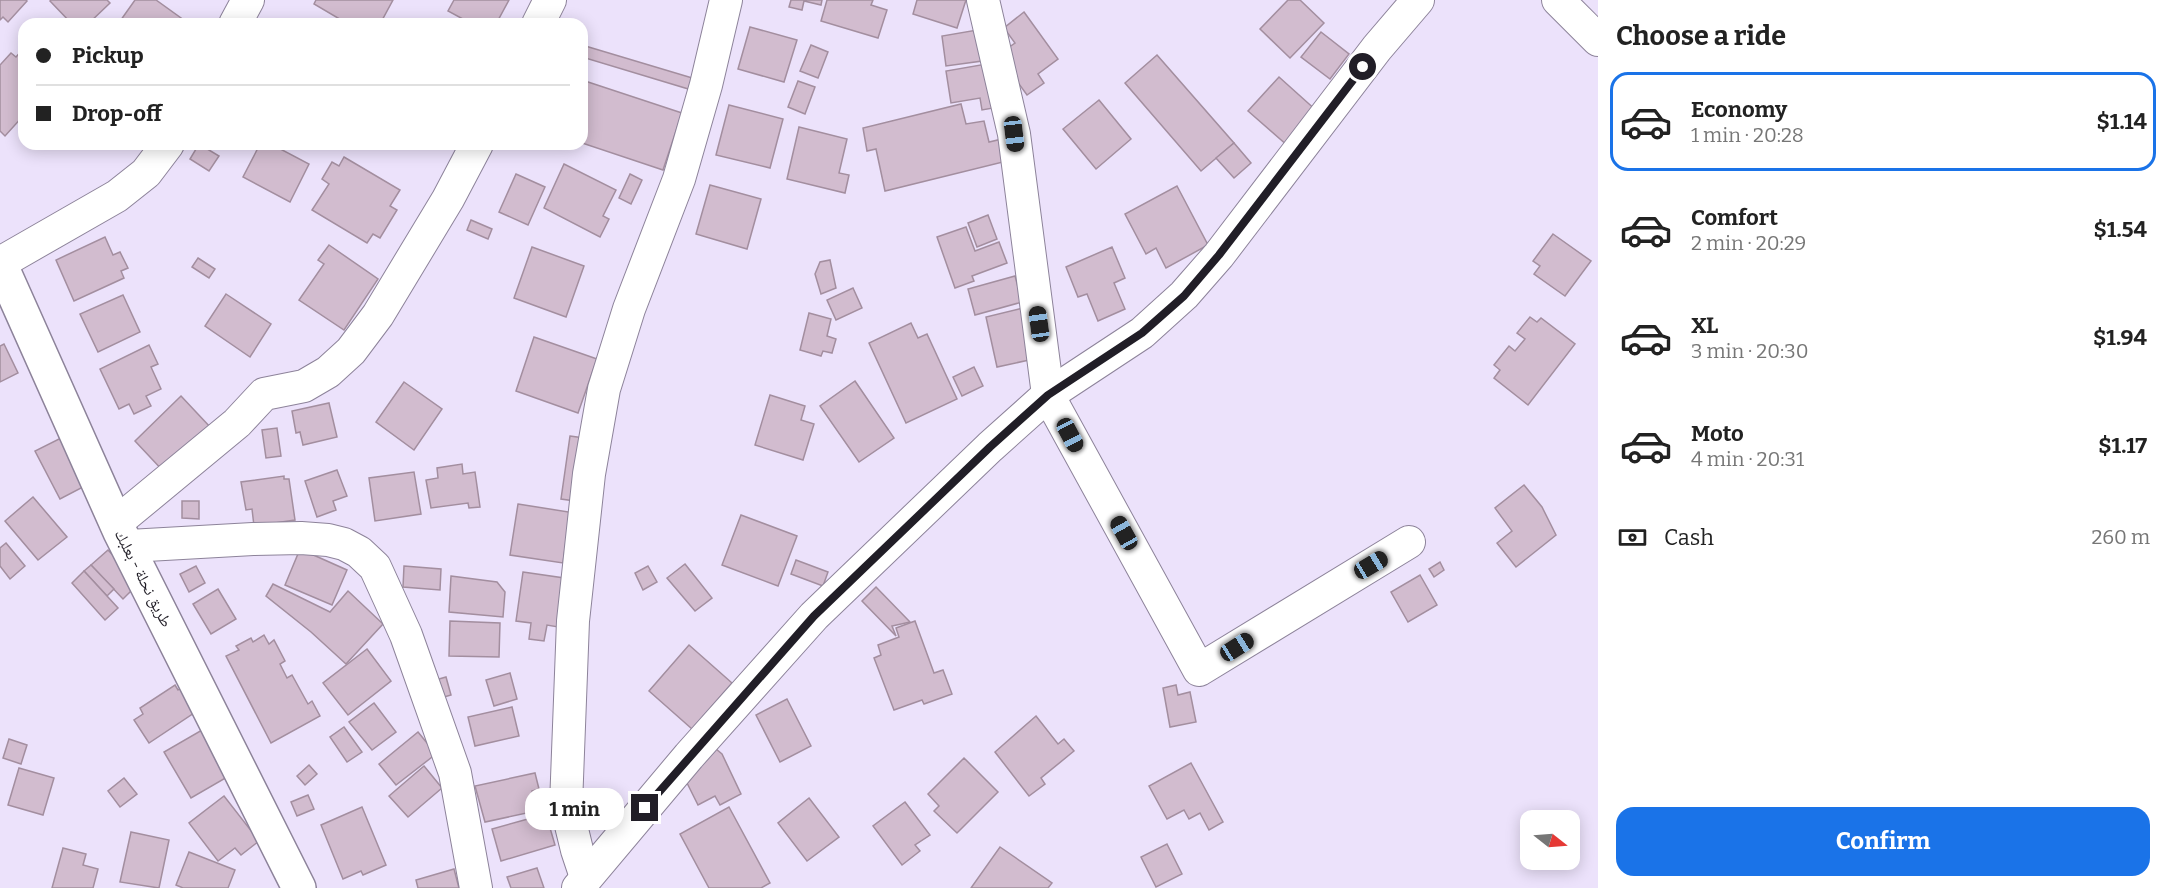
<!DOCTYPE html>
<meta charset="utf-8">
<style>
body{margin:0;font-family:Bitter,"Noto Naskh Arabic",serif;background:#f2f2f2;color:#222;height:100vh;display:flex;flex-direction:column;font-size:22px;white-space:nowrap}
*{box-sizing:border-box;margin:0}
p{font-size:20px;color:#767676}
.icon{flex:none;width:33px;height:33px;fill:none;stroke:currentColor;stroke-width:2;stroke-linecap:round;stroke-linejoin:round}
.map{position:relative;flex:1;overflow:hidden}
.details{display:flex;flex-direction:column;background:#fff;width:570px}
.details>*{flex:none}
.guide{position:absolute;left:18px;top:18px;width:570px;height:132px;border-radius:18px;box-shadow:0 3px 15px #0003;display:grid;align-content:center;height:132px;padding:0 18px;background:#fff}
.needle{width:39px;rotate:107deg}
.fabs{position:absolute;left:1520px;top:810px;display:grid;gap:12px}
.fabs a{display:grid;place-items:center;width:60px;height:60px;border-radius:12px;background:#fff;box-shadow:0 3px 15px #0003;font-size:30px}
.end{position:absolute;width:27px;height:27px;margin:-14px;border:8px solid #211e27;background:#fff;box-shadow:0 0 0 3px #fff}
.from{border-radius:50%}
.bubble{position:absolute;height:42px;border-radius:18px;background:#fff;box-shadow:0 3px 15px #0003;font-size:20px;font-weight:700;line-height:42px;text-align:center}
.car{position:absolute;width:18px;height:36px;margin:-18px -9px;border-radius:8px;box-shadow:0 0 4px 2px #0007;background:linear-gradient(#222 24%,#8ab4d8 0 40%,#222 0 76%,#8ab4d8 0 86%,#222 0)}
.guide b{display:flex;align-items:center;gap:21px;height:57px;font-size:22px}
.guide b+b{border-top:2px solid #e0e0e0}
.guide i{width:15px;height:15px;background:#222}
ul{padding:0;list-style:none}
li{display:flex;align-items:center;gap:18px;height:99px;margin:0 12px 9px;padding:0 6px;border:3px solid transparent;border-radius:18px}
li div{flex:1}
li b{display:block;font-size:22px}
li em{font-style:normal;font-weight:700}
li.active{border-color:#1a73e8}
li>.icon{width:54px;height:54px;stroke-width:1.5}
h2{padding:0 18px;font-size:27px;line-height:72px}
.pay{display:flex;align-items:center;gap:15px;height:66px;padding:0 18px;font-size:22px}
.pay p{margin-inline-start:auto}
.button{display:flex;gap:12px;margin-top:auto;padding:12px 18px}
.button a{flex:1;height:69px;border-radius:18px;background:#1a73e8;color:#fff;font-size:24px;font-weight:700;line-height:69px;text-align:center}
main{display:flex;flex:1;min-height:0}
.map>svg:first-child{display:block}
.building{fill:#d2bccf;stroke:#a38e9f;stroke-width:1.5}
.lines{fill:none;stroke-linecap:round;stroke-linejoin:round}
.minor-casing{stroke:#8d839a;stroke-width:34}
.tertiary-casing{stroke:#8d839a;stroke-width:36}
.minor{stroke:#fff;stroke-width:32}
.tertiary{stroke:#fff;stroke-width:33}
.route{stroke:#211e27;stroke-width:8}
.labels{text-anchor:middle;stroke-width:6;stroke-linejoin:round;paint-order:stroke}
.street-label{font-size:16px;fill:#211e27;stroke:#fff}
</style>
<main>
<div class="map">
<svg width="1598" height="888" viewBox="0 0 1598 888">
<rect width="100%" height="100%" fill="#ece2fb"/>
<g class="building">
<polygon points="0,0 26,0 27,1 8,22 3,17 0,20"/>
<polygon points="51,0 107,0 110,3 88,24 72,24 50,1"/>
<polygon points="135,0 156,0 188,23 118,24"/>
<polygon points="316,0 393,0 380,24 348,24 314,4"/>
<polygon points="454,0 509,0 496,24 472,24 448,11"/>
<polygon points="791,0 822,0 821,5 804,1 802,10 789,7"/>
<polygon points="827,0 873,0 871,5 887,10 878,38 821,21"/>
<polygon points="917,0 966,0 957,28 913,14"/>
<polygon points="1288,0 1300,0 1324,23 1290,58 1260,29"/>
<polygon points="1024,12 1058,59 1038,74 1044,83 1027,95 1006,66 1005,50 1015,43 1004,28"/>
<polygon points="750,27 797,40 784,82 738,69"/>
<polygon points="977,30 982,61 946,66 942,36"/>
<polygon points="1321,32 1349,54 1330,79 1301,57"/>
<polygon points="582,45 699,80 695,91 582,57"/>
<polygon points="811,45 828,52 818,78 800,71"/>
<polygon points="24,48 24,115 5,136 0,131 0,65 11,53 16,57"/>
<polygon points="1157,55 1234,143 1201,171 1125,83"/>
<polygon points="992,63 999,107 982,110 980,98 951,103 946,71"/>
<polygon points="1279,77 1318,112 1288,146 1248,111"/>
<polygon points="582,80 682,113 663,170 582,143"/>
<polygon points="798,81 815,87 805,114 788,107"/>
<polygon points="1099,100 1131,139 1096,169 1063,129"/>
<polygon points="961,104 966,124 984,121 989,142 1002,139 1007,161 885,191 876,149 867,151 863,128"/>
<polygon points="729,105 783,119 770,168 716,155"/>
<polygon points="799,127 847,139 839,173 849,175 845,193 787,179"/>
<polygon points="1234,143 1251,163 1234,178 1216,158"/>
<polygon points="199,144 219,156 209,171 190,159"/>
<polygon points="260,144 271,144 309,164 290,202 243,177"/>
<polygon points="344,157 400,190 390,206 397,210 380,238 373,234 367,243 312,210 329,184 322,179 332,162 339,166"/>
<polygon points="564,164 616,190 603,216 609,219 600,237 544,208"/>
<polygon points="516,174 545,187 528,225 499,212"/>
<polygon points="630,174 642,180 631,204 619,198"/>
<polygon points="710,185 761,199 747,249 696,234"/>
<polygon points="1177,186 1208,245 1166,268 1156,248 1146,254 1125,214"/>
<polygon points="988,215 997,239 977,247 968,223"/>
<polygon points="471,220 492,229 488,239 467,230"/>
<polygon points="966,227 975,251 999,242 1007,263 972,276 974,281 955,288 937,237"/>
<polygon points="1553,234 1591,261 1565,296 1534,274 1540,266 1533,261"/>
<polygon points="105,237 113,255 120,252 128,268 121,271 124,278 74,301 56,260"/>
<polygon points="329,245 378,279 344,330 299,300 324,264 318,260"/>
<polygon points="532,247 584,266 566,317 514,298"/>
<polygon points="1112,247 1125,278 1114,283 1125,309 1098,321 1087,294 1078,297 1066,267"/>
<polygon points="198,258 215,269 209,278 192,267"/>
<polygon points="830,260 836,288 821,294 815,274 820,262"/>
<polygon points="1015,276 1022,302 975,315 968,289"/>
<polygon points="853,288 862,308 836,320 827,300"/>
<polygon points="226,294 271,324 250,357 205,326"/>
<polygon points="123,295 140,332 98,352 80,314"/>
<polygon points="1023,308 1034,359 997,367 986,317"/>
<polygon points="809,313 831,319 827,336 836,339 832,353 823,351 821,356 800,350"/>
<polygon points="1530,317 1537,322 1541,318 1575,344 1528,405 1494,378 1500,370 1494,365 1509,346 1515,351 1525,339 1517,333"/>
<polygon points="911,323 918,338 927,334 957,399 906,423 869,343"/>
<polygon points="534,337 597,359 578,413 516,391"/>
<polygon points="4,344 18,373 0,382 0,346"/>
<polygon points="149,345 158,364 151,367 161,389 146,396 151,406 134,414 129,404 119,409 100,369"/>
<polygon points="974,367 983,386 962,396 953,377"/>
<polygon points="855,381 894,438 859,462 820,406"/>
<polygon points="404,382 442,409 414,450 376,422"/>
<polygon points="770,395 805,406 801,420 814,424 803,460 755,445"/>
<polygon points="181,396 211,428 165,473 135,441"/>
<polygon points="329,403 337,437 303,445 300,432 296,433 292,411"/>
<polygon points="277,428 281,456 266,458 262,430"/>
<polygon points="570,436 591,439 582,502 561,499"/>
<polygon points="61,438 85,486 60,499 35,451"/>
<polygon points="462,464 463,474 475,472 480,507 469,508 468,503 431,508 426,480 438,478 437,468"/>
<polygon points="337,470 347,496 333,501 336,510 317,517 305,481"/>
<polygon points="414,472 421,514 375,521 369,478"/>
<polygon points="284,476 284,479 289,479 295,520 254,526 252,509 246,510 241,482"/>
<polygon points="1524,485 1542,507 1556,535 1516,567 1497,543 1512,531 1495,508"/>
<polygon points="33,497 67,537 38,560 5,521"/>
<polygon points="182,501 199,501 199,519 182,518"/>
<polygon points="518,504 575,513 567,534 563,563 510,555"/>
<polygon points="741,515 797,536 778,586 722,565"/>
<polygon points="6,543 25,566 10,579 0,566 0,548"/>
<polygon points="300,549 347,570 332,605 285,585"/>
<polygon points="108,550 139,583 123,599 91,565"/>
<polygon points="796,560 828,572 823,586 791,574"/>
<polygon points="1440,562 1444,570 1434,577 1429,569"/>
<polygon points="685,564 712,598 695,611 667,578"/>
<polygon points="91,565 114,589 107,596 84,571"/>
<polygon points="196,566 205,583 189,592 180,574"/>
<polygon points="404,566 441,569 440,590 403,587"/>
<polygon points="648,566 657,582 643,590 635,573"/>
<polygon points="84,571 118,608 105,620 72,583"/>
<polygon points="523,572 571,579 564,628 547,625 544,641 529,639 531,623 516,621"/>
<polygon points="1420,575 1437,605 1408,622 1391,592"/>
<polygon points="451,576 497,582 505,592 503,617 449,612"/>
<polygon points="273,584 330,612 348,591 383,624 346,664 311,632 266,596"/>
<polygon points="876,587 910,622 892,626 896,636 862,601"/>
<polygon points="218,589 236,619 211,634 193,604"/>
<polygon points="450,621 500,623 499,657 449,656"/>
<polygon points="915,621 934,673 943,670 952,694 924,704 922,700 894,710 874,658 881,655 878,645 899,637 896,628"/>
<polygon points="264,635 269,644 274,640 285,661 280,664 287,678 292,675 308,704 312,701 320,716 271,743 226,656 239,650 236,646 251,638 253,642"/>
<polygon points="689,645 732,683 692,729 649,691"/>
<polygon points="367,649 391,681 348,715 323,683"/>
<polygon points="510,673 517,699 494,706 486,680"/>
<polygon points="446,677 451,695 437,699 432,681"/>
<polygon points="175,685 178,690 185,685 200,709 149,743 134,720 143,714 140,708"/>
<polygon points="1176,685 1178,695 1190,692 1196,722 1170,727 1163,688"/>
<polygon points="787,699 811,746 780,762 756,715"/>
<polygon points="374,703 396,732 372,750 349,722"/>
<polygon points="512,707 519,736 475,746 468,717"/>
<polygon points="1036,716 1058,744 1064,739 1074,751 1041,778 1045,784 1029,796 995,752"/>
<polygon points="344,727 362,752 347,762 330,737"/>
<polygon points="202,730 229,776 191,798 164,752"/>
<polygon points="418,732 436,754 396,785 379,764"/>
<polygon points="9,739 27,745 21,764 3,758"/>
<polygon points="716,749 722,754 741,794 720,805 715,796 698,805 685,779"/>
<polygon points="964,758 998,792 957,833 934,811 939,806 928,794"/>
<polygon points="1191,763 1223,822 1209,830 1200,813 1189,819 1184,810 1167,819 1149,786"/>
<polygon points="309,765 317,774 305,785 297,776"/>
<polygon points="424,766 442,788 408,817 389,796"/>
<polygon points="19,768 54,778 43,815 8,805"/>
<polygon points="535,773 539,789 532,791 536,811 485,822 475,786"/>
<polygon points="124,778 137,794 120,807 108,791"/>
<polygon points="308,795 314,809 297,816 291,802"/>
<polygon points="224,796 259,841 241,855 235,848 218,861 189,823"/>
<polygon points="809,798 839,837 807,861 778,823"/>
<polygon points="905,802 930,835 915,845 920,851 902,865 873,826"/>
<polygon points="362,807 386,865 363,875 361,871 343,879 321,825"/>
<polygon points="729,807 770,883 761,888 709,888 680,834"/>
<polygon points="546,814 547,817 554,815 557,826 550,828 555,845 501,861 492,829"/>
<polygon points="131,832 169,840 159,888 120,882"/>
<polygon points="1167,844 1182,874 1156,887 1141,857"/>
<polygon points="1000,847 1052,883 1048,888 971,888"/>
<polygon points="63,848 86,854 83,865 98,869 93,888 52,888"/>
<polygon points="189,852 235,870 228,888 183,888 176,885"/>
<polygon points="537,868 544,888 511,888 507,877"/>
<polygon points="454,869 459,888 418,888 416,880"/>
</g>
<g class="lines">
<defs>
<g id="minor">
<polyline points="983,0 1014,134 1048,395 1199,670 1409,542"/>
<polyline points="1558,0 1598,40"/>
<polyline points="235,24 248,0"/>
<polyline points="538,24 550,0"/>
<polyline points="0,263 117,196 146,173 168,144"/>
<polyline points="116,523 237,423 264,394 304,386 328,372 351,351 378,315 448,199 477,144"/>
<polyline points="129,546 253,539 301,538 328,540 344,544 359,552 375,567 406,635 455,773 476,888"/>
<polyline points="586,877 577,850 566,805 573,621 589,474 604,389 629,309 679,179 706,85 726,0"/>
<polyline points="578,888 689,756 814,616 990,447 1048,395 1142,333 1184,295 1219,255 1377,48 1418,0"/>
</g>
<polyline id="tertiary" points="0,263 120,532 299,888"/>
</defs>
<use href="#minor" class="minor-casing"/>
<use href="#tertiary" class="tertiary-casing"/>
<use href="#minor" class="minor"/>
<use href="#tertiary" class="tertiary"/>
</g>
<g class="lines">
<polyline class="route" points="645,808 814,616 990,447 1048,395 1142,333 1184,296 1219,255 1363,67"/>
</g>
<g class="labels">
<g class="street-label">
<text transform="translate(144 578) rotate(63)" y="6">طريق نحلة - بعلبك</text>
</g>
</g>
</svg>
<div class="fabs">
<a><svg class="needle" viewBox="-14 -14 28 28"><path d="M0-13l5 13h-10z" fill="#e53935"/><path d="M0 13l5-13h-10z" fill="#767676"/></svg></a>
</div>
<i class="end from" style="left:1363px;top:67px"></i>
<i class="end" style="left:645px;top:808px"></i>
<div class="bubble" style="left:525px;top:788px;width:99px">1 min</div>
<i class="car" style="left:1014px;top:134px;rotate:173deg"></i>
<i class="car" style="left:1039px;top:324px;rotate:352deg"></i>
<i class="car" style="left:1070px;top:435px;rotate:152deg"></i>
<i class="car" style="left:1124px;top:533px;rotate:331deg"></i>
<i class="car" style="left:1371px;top:565px;rotate:59deg"></i>
<i class="car" style="left:1237px;top:647px;rotate:58deg"></i>
<div class="guide">
<b><i class="from"></i>Pickup</b>
<b><i></i>Drop-off</b>
</div>
</div>
<section class="details">
<h2>Choose a ride</h2>
<ul>
<li class="active"><svg class="icon" aria-label="car" viewBox="0 0 24 24"><path d="M5 17H2v-5l4-1 3-4h7l3 4 3 1v5h-3M9 17h6M6 11h13"/><circle cx="7" cy="17" r="2"/><circle cx="17" cy="17" r="2"/></svg><div><b>Economy</b><p>1 min · 20:28</p></div><em>$1.14</em></li>
<li><svg class="icon" aria-label="car" viewBox="0 0 24 24"><path d="M5 17H2v-5l4-1 3-4h7l3 4 3 1v5h-3M9 17h6M6 11h13"/><circle cx="7" cy="17" r="2"/><circle cx="17" cy="17" r="2"/></svg><div><b>Comfort</b><p>2 min · 20:29</p></div><em>$1.54</em></li>
<li><svg class="icon" aria-label="car" viewBox="0 0 24 24"><path d="M5 17H2v-5l4-1 3-4h7l3 4 3 1v5h-3M9 17h6M6 11h13"/><circle cx="7" cy="17" r="2"/><circle cx="17" cy="17" r="2"/></svg><div><b>XL</b><p>3 min · 20:30</p></div><em>$1.94</em></li>
<li><svg class="icon" aria-label="car" viewBox="0 0 24 24"><path d="M5 17H2v-5l4-1 3-4h7l3 4 3 1v5h-3M9 17h6M6 11h13"/><circle cx="7" cy="17" r="2"/><circle cx="17" cy="17" r="2"/></svg><div><b>Moto</b><p>4 min · 20:31</p></div><em>$1.17</em></li>
</ul>
<div class="pay"><svg class="icon" aria-label="cash" viewBox="0 0 24 24"><path d="M3 7h18v10H3z"/><circle cx="12" cy="12" r="2"/></svg>Cash<p>260 m</p></div>
<div class="button"><a>Confirm</a></div>
</section>
</main>
